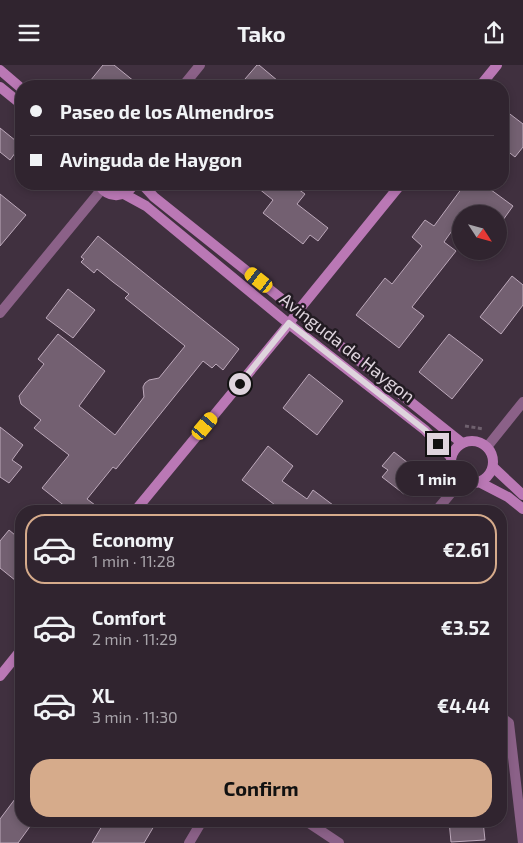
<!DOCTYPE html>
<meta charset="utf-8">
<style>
body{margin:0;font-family:"Exo 2",sans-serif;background:#3c303b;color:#f1f3f6;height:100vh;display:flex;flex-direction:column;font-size:19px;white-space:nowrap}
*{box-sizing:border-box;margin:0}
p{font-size:16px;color:#a8a4aa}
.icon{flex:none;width:28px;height:28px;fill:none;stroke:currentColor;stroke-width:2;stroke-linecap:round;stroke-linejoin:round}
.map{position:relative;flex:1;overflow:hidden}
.panel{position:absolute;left:15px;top:440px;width:492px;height:322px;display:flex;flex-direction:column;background:#30242f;border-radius:20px;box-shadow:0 2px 8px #0003,0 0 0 1px #4b414b}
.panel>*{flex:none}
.guide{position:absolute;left:15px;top:15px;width:494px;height:110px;border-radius:20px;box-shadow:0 2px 8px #0003,0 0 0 1px #4b414b;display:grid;align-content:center;height:110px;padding:0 15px;background:#30242f}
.needle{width:32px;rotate:126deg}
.buttons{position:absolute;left:452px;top:140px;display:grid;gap:10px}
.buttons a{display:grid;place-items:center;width:55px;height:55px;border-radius:50%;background:#30242f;box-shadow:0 2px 8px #0003,0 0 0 1px #4b414b;font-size:25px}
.end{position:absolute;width:22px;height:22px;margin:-11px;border:6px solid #ded4dd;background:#111;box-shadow:0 0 0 2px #111}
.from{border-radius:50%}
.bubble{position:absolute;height:35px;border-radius:18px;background:#30242f;box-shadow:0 2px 8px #0003,0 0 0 1px #4b414b;font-size:16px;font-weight:700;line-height:35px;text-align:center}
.car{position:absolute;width:15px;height:30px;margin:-15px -8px;border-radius:6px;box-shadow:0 0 4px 1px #0007;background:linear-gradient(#f5c518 24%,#345 0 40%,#f5c518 0 76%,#345 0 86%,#f5c518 0)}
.guide b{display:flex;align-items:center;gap:18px;height:48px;font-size:19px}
.guide b+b{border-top:1px solid #4b414b}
.guide i{width:12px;height:12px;background:#f1f3f6}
ul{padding:9px 0 0;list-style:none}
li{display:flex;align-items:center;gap:15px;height:70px;margin:0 10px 8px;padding:0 5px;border:2px solid transparent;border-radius:20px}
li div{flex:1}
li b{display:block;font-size:19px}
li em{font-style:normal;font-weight:700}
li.active{border-color:#d6ab8b}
li>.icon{width:45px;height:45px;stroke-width:1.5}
.action{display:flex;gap:10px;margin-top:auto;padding:10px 15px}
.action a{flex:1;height:58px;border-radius:20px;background:#d6ab8b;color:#111;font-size:20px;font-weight:700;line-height:58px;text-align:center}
header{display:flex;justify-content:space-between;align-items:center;height:65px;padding:0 15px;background:#30242f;font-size:22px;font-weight:700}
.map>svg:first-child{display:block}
.building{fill:#736071;stroke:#bda9bb}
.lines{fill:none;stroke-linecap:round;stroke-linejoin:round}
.path{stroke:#6f616e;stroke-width:3;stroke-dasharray:4 2.5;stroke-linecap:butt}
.street{stroke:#8b6188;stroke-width:10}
.secondary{stroke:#ba78b5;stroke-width:10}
.route{stroke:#ded4dd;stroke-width:6}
.labels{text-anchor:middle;stroke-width:5;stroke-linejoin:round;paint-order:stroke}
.street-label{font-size:18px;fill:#ded4dd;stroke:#221b22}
</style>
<header><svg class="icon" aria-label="menu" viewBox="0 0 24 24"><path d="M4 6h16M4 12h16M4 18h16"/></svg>Tako<svg class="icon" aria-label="share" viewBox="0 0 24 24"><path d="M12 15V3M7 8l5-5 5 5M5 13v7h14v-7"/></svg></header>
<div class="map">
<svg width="523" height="778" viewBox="0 0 523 778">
<rect width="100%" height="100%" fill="#40303f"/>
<g class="building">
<polygon points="103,0 114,0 140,21 86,21"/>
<polygon points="257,0 259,0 284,21 239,21"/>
<polygon points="502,43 523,59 523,82 515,92 502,82"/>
<polygon points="0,63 21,80 10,95 0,87"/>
<polygon points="253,119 291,119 305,129 297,139 328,163 318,176 310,170 303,179 263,148 273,135"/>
<polygon points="465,119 483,119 513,141 503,155 499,153 499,149 461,149 461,153 444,177 456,186 412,242 424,251 399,283 356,250 385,213 392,219 422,181 412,172 425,155 434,161"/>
<polygon points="0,129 26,150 0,181"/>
<polygon points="98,171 239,284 223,305 216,299 212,303 203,296 116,404 113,402 87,434 103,446 71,446 42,423 69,390 34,363 41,355 21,339 19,331 44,299 38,294 58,269 105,306 79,341 115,370 144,332 143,322 145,318 149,315 159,313 185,281 125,233 129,229 113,217 97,204 94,208 81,197 84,194 81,192"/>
<polygon points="512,211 523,220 523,240 501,269 480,252"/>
<polygon points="68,224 95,245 73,273 46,253"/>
<polygon points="449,269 483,295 452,334 419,307"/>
<polygon points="309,309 343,336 317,370 283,343"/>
<polygon points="0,362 23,380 12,395 22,402 9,418 0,412"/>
<polygon points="268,381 293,401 282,416 307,434 313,425 341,446 283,446 242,415"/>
<polygon points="394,387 417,405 413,409 417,412 404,429 382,412 388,405 382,401"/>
<polygon points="9,465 21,475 21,520 0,503 0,476"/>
<polygon points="21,726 21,756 34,756 18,778 0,778 0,754"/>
<polygon points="105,756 157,756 144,778 92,778"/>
<polygon points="449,756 483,756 485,775 451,777"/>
</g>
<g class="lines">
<polyline class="path" points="465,361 484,364"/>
<g class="street">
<polyline points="183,21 200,0"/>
<polyline points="0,248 102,124"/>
<polyline points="487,382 523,337"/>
<polyline points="436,446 461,416"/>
<polyline points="501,652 509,658 523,778"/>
<polyline points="306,756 339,778"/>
<polyline points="189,778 202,756"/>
</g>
<g class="secondary">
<polyline points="0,5 21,23"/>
<polyline points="480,21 497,0"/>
<polyline points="0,22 21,39"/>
<path d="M98,119c11,16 26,14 37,0"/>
<polyline points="142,119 154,132 462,378"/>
<polyline points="124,129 146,141 289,259 425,365 451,392"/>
<circle cx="472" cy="397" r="21"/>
<polyline points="493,402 523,430"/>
<polyline points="479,417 508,432 523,444"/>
<polyline points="135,446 289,259 298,246 401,119"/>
<polyline points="0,611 21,585"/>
</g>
</g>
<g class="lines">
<polyline class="route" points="240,319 289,258 425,365 438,379"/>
</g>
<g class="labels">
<g class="street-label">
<text transform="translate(347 283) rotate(38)" y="6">Avinguda de Haygon</text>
</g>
</g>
</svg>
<div class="buttons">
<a><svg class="needle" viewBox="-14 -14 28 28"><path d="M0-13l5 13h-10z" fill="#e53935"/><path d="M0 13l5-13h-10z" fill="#a8a4aa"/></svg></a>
</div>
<i class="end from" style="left:240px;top:319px"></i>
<i class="end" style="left:438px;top:379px"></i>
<div class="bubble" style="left:396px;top:396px;width:82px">1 min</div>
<i class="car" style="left:259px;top:215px;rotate:308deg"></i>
<i class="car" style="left:205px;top:361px;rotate:40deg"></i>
<div class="guide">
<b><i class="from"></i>Paseo de los Almendros</b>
<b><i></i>Avinguda de Haygon</b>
</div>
<section class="panel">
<ul>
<li class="active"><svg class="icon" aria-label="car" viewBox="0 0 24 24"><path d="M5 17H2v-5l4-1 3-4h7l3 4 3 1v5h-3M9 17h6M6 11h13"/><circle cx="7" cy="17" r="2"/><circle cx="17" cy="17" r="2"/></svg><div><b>Economy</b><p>1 min · 11:28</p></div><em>€2.61</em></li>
<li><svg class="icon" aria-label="car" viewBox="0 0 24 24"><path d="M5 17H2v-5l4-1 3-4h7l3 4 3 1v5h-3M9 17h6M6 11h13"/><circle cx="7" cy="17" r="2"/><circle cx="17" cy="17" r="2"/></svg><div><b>Comfort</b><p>2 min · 11:29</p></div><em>€3.52</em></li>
<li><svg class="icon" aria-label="car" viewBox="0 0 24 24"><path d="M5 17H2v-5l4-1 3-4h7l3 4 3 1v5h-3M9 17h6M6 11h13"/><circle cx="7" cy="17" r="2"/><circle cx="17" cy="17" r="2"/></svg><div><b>XL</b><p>3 min · 11:30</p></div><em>€4.44</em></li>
</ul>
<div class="action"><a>Confirm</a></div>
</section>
</div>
